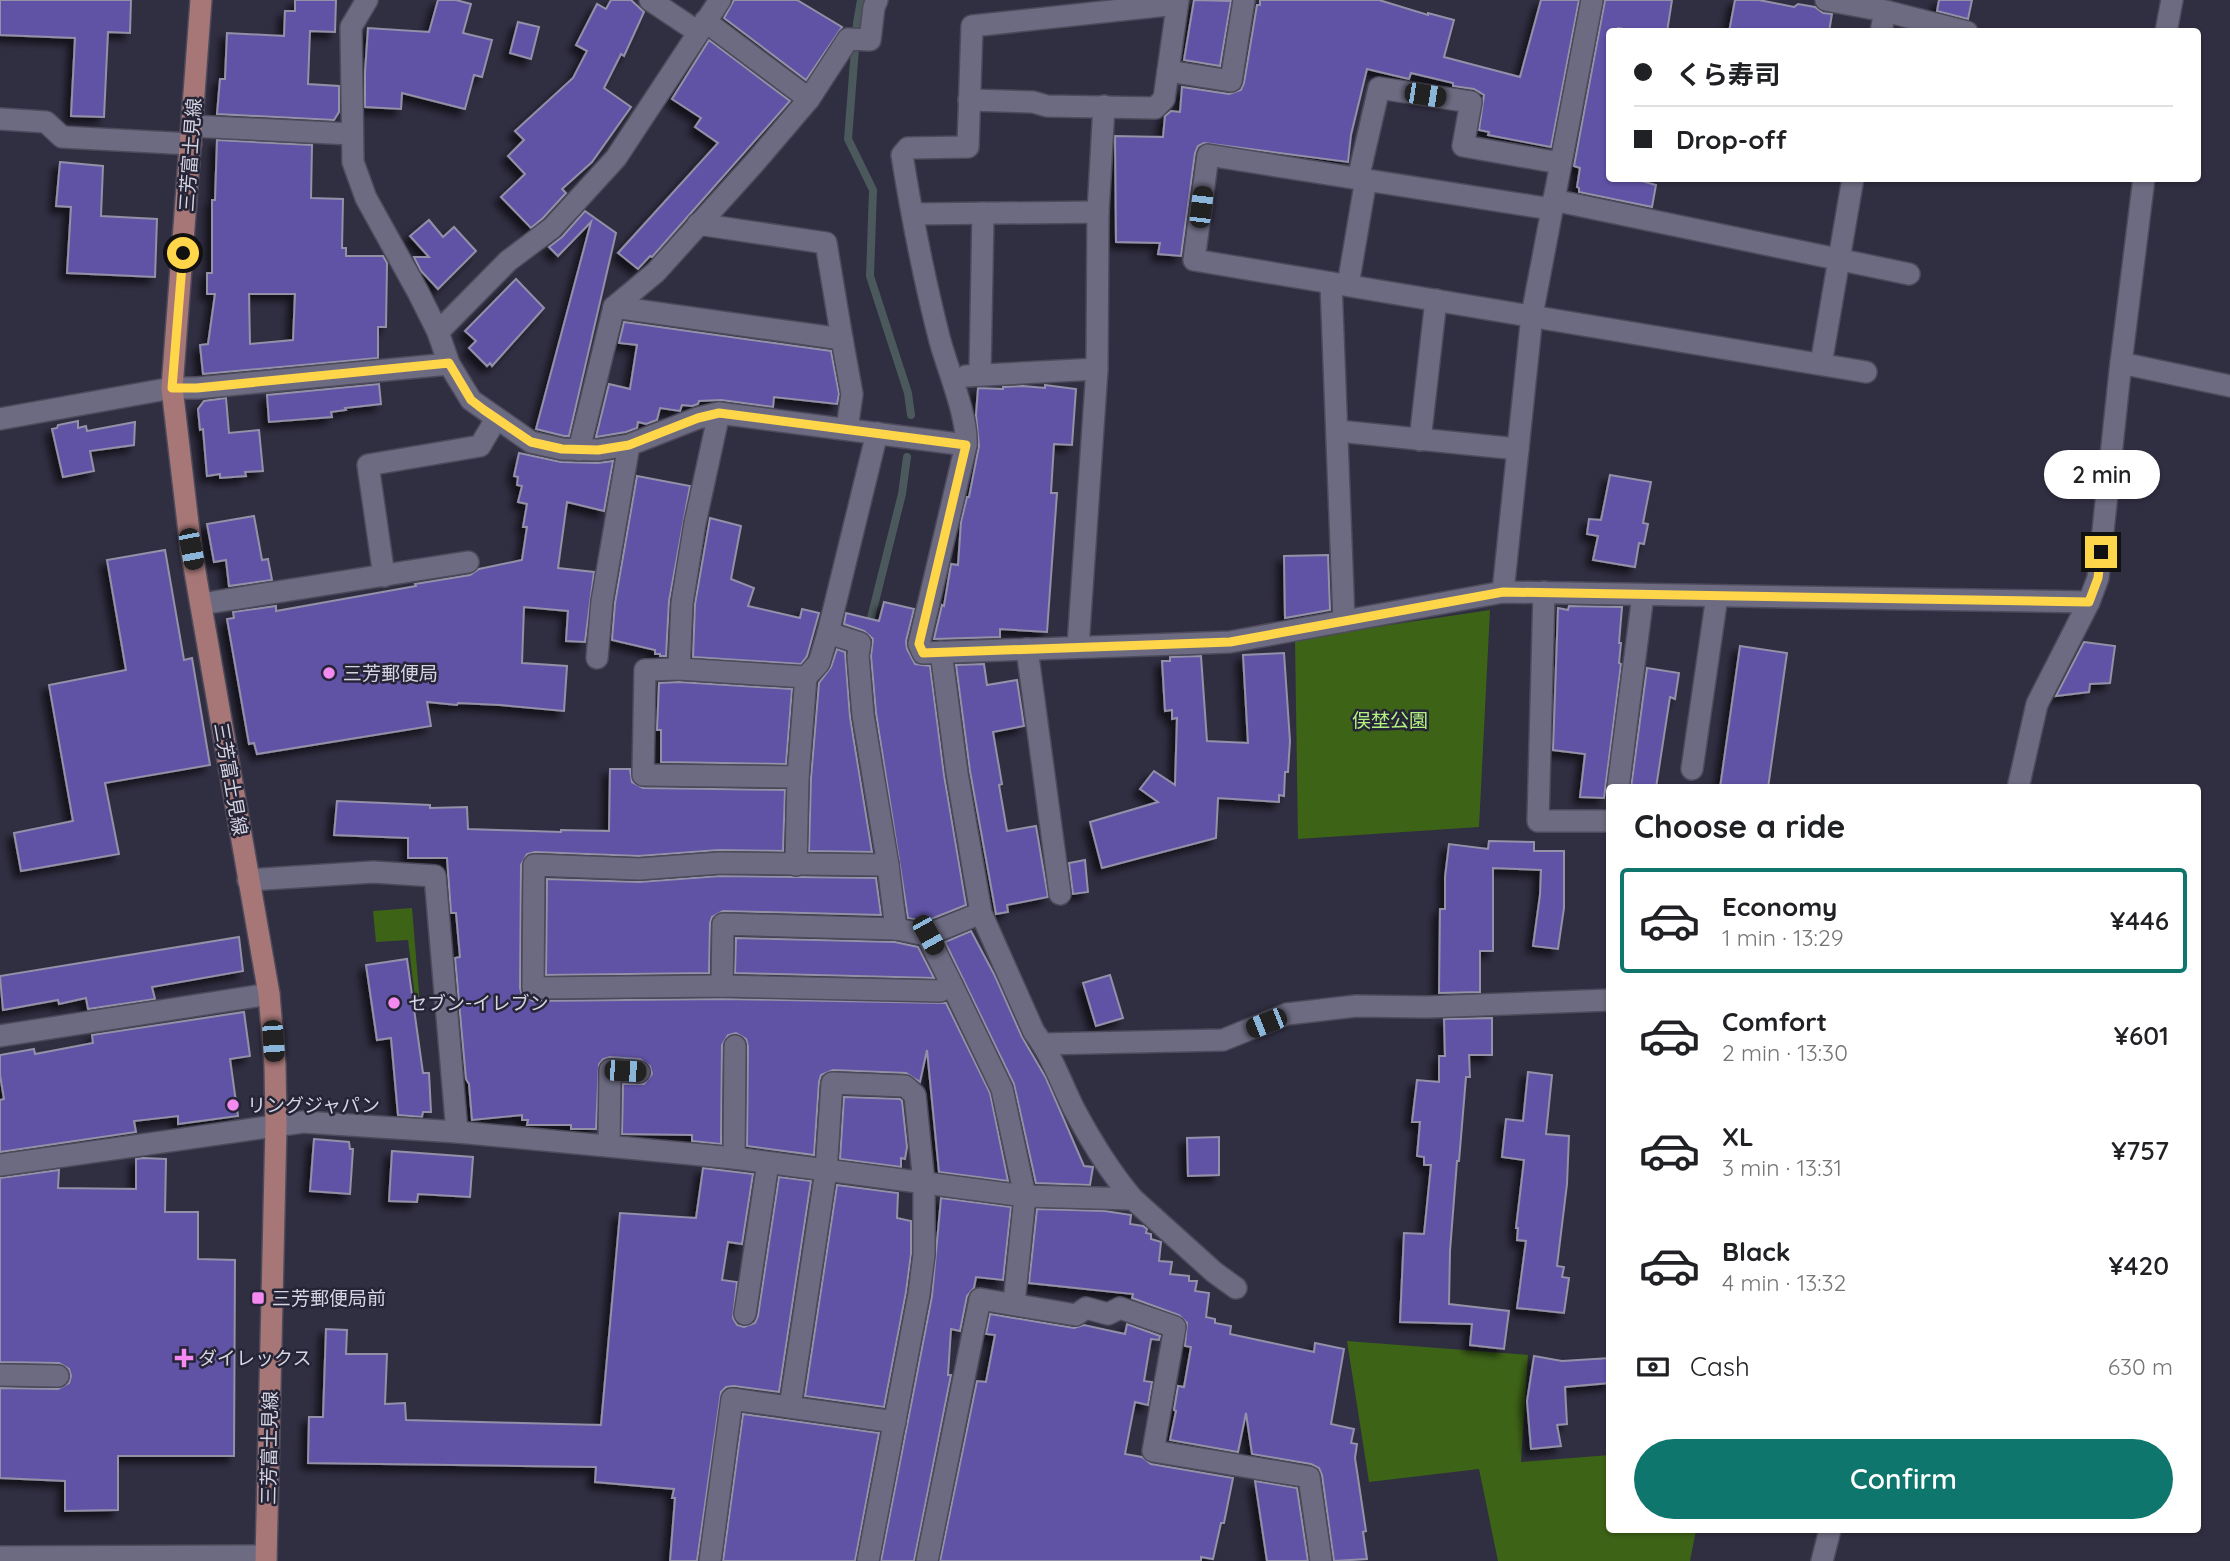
<!DOCTYPE html>
<meta charset="utf-8">
<style>
body{margin:0;font-family:Quicksand,"Noto Sans JP",sans-serif;background:#f6f6f6;color:#202124;height:100vh;display:flex;flex-direction:column;font-size:26px;white-space:nowrap}
*{box-sizing:border-box;margin:0}
p{font-size:23px;color:#757577}
.icon{flex:none;width:38px;height:38px;fill:none;stroke:currentColor;stroke-width:2;stroke-linecap:round;stroke-linejoin:round}
.map{position:relative;flex:1;overflow:hidden}
.drawer{position:absolute;left:1606px;top:784px;width:595px;height:749px;display:flex;flex-direction:column;background:#fff;border-radius:7px;box-shadow:0 2px 5px #0004}
.drawer>*{flex:none}
.banner{position:absolute;left:1606px;top:28px;width:595px;height:154px;border-radius:7px;box-shadow:0 2px 5px #0004;display:grid;align-content:center;height:154px;padding:0 28px;background:#fff}
.end{position:absolute;width:32px;height:32px;margin:-16px;border:9px solid #ffd54a;background:#111;box-shadow:0 0 0 4px #111}
.from{border-radius:50%}
.bubble{position:absolute;height:49px;border-radius:24px;background:#fff;box-shadow:0 2px 5px #0004;font-size:23px;font-weight:600;line-height:49px;text-align:center}
.car{position:absolute;width:21px;height:42px;margin:-21px -10px;border-radius:9px;box-shadow:0 0 5px 2px #0007;background:linear-gradient(#222 24%,#8ab4d8 0 40%,#222 0 76%,#8ab4d8 0 86%,#222 0)}
.banner b{display:flex;align-items:center;gap:24px;height:66px;font-size:26px}
.banner b+b{border-top:2px solid #e0e0e0}
.banner i{width:18px;height:18px;background:#202124}
ul{padding:0;list-style:none}
li{display:flex;align-items:center;gap:21px;height:105px;margin:0 14px 10px;padding:0 14px;border:4px solid transparent;border-radius:7px}
li div{flex:1}
li b{display:block;font-size:26px}
li em{font-style:normal;font-weight:600}
li.selected{border-color:#0f766e}
li>.icon{width:63px;height:63px;stroke-width:1.5}
h2{padding:0 28px;font-size:32px;line-height:84px}
.pay{display:flex;align-items:center;gap:18px;height:77px;padding:0 28px;font-size:26px}
.pay p{margin-inline-start:auto}
.primary-button{display:flex;gap:14px;margin-top:auto;padding:14px 28px}
.primary-button a{flex:1;height:80px;border-radius:42px;background:#0f766e;color:#fff;font-size:28px;font-weight:600;line-height:80px;text-align:center}
.map>svg:first-child{display:block}
.green{fill:#3d6317}
.lines{fill:none;stroke-linecap:round;stroke-linejoin:round}
.stream{stroke:#4b585c;stroke-width:8}
.building{fill:#6053a6;stroke:#9291a8;stroke-width:2;fill-rule:evenodd;filter:url(#shadow)}
.minor-casing{stroke:#4d4b5b;stroke-width:24}
.major-casing{stroke:#4d4b5b;stroke-width:24}
.minor{stroke:#6d6b81;stroke-width:21}
.major{stroke:#a67776;stroke-width:21}
.route{stroke:#ffd54a;stroke-width:9}
.poi-dot{fill:#f489f0;stroke:#262437;stroke-width:2.5}
.labels{text-anchor:middle;stroke-width:5;stroke-linejoin:round;paint-order:stroke}
.street-label{font-size:19px;fill:#d5d4e1;stroke:#262437}
.poi-label{font-size:19px;fill:#d5d4e1;stroke:#262437;text-anchor:start}
.park-label{font-size:19px;fill:#b3f280;stroke:#262437}
</style>
<div class="map">
<svg width="2230" height="1561" viewBox="0 0 2230 1561">
<defs>
<filter id="shadow"><feDropShadow dx="-6" dy="6" stdDeviation="3.5" flood-color="#0009"/></filter>
</defs>
<rect width="100%" height="100%" fill="#302e41"/>
<g class="green">
<polygon points="1490,610 1479,827 1298,839 1295,639"/>
<polygon points="412,908 420,1005 416,1005 408,940 376,942 373,911"/>
<polygon points="1347,1341 1528,1355 1521,1462 1610,1455 1610,1530 1696,1530 1690,1561 1498,1561 1479,1469 1369,1482"/>
</g>
<g class="lines">
<g class="stream">
<polyline points="861,0 857,23 848,139 873,190 870,276 908,393 911,415"/>
<polyline points="869,626 902,494 907,457"/>
</g>
</g>
<g class="building">
<polygon points="0,0 131,0 130,33 108,32 104,117 71,116 75,38 0,35"/>
<polygon points="295,0 336,0 335,32 310,31 308,84 339,86 339,112 334,120 217,114 220,79 225,79 227,33 284,36 285,11 295,11"/>
<polygon points="438,0 456,0 471,4 463,33 492,40 482,77 474,75 465,109 402,93 401,109 365,107 365,72 368,28 429,32"/>
<polygon points="611,0 631,0 644,12 624,56 621,54 604,88 631,107 592,162 562,189 566,193 543,218 531,228 501,197 525,174 508,156 524,140 515,131 573,78 587,51 576,45 597,4 606,9"/>
<polygon points="734,0 797,0 842,27 806,80 724,18"/>
<polygon points="1194,0 1231,1 1220,66 1184,60"/>
<polygon points="1260,0 1379,0 1428,15 1428,13 1454,20 1444,57 1520,77 1541,0 1579,0 1551,147 1488,135 1489,132 1479,130 1484,95 1474,89 1453,86 1453,83 1411,73 1409,79 1367,69 1351,135 1348,162 1204,143 1198,146 1195,153 1181,256 1158,254 1160,243 1116,242 1115,136 1163,137 1165,116 1171,111 1180,112 1182,87 1229,94 1241,90 1244,83 1257,5 1260,5"/>
<polygon points="1605,0 1672,0 1667,32 1639,32 1618,28 1617,32 1610,32 1610,178 1631,178 1656,185 1652,207 1579,192 1579,188 1577,187 1580,168 1574,166"/>
<polygon points="1735,0 1759,0 1794,7 1798,4 1815,7 1823,13 1832,14 1829,32 1729,32"/>
<polygon points="1939,0 1972,0 1968,19 1937,11"/>
<polygon points="518,22 539,27 531,59 510,53"/>
<polygon points="709,40 790,101 652,257 650,256 638,269 618,253 718,143 695,127 701,118 672,99"/>
<path d="M217,140l95,5 -1,53 32,1 -1,49h4v8h37l4,7 -1,64h-8v31l-175,16 -3,-29 8,-1 7,-50h-8v-21h5v-73h3zM249,294h46l-2,46 -43,4z"/>
<polygon points="60,162 103,166 101,216 157,219 155,277 67,273 71,207 56,206"/>
<polygon points="585,211 616,233 569,436 564,436 536,429 591,222 558,256 549,247 562,237"/>
<polygon points="429,220 443,237 454,227 476,251 438,289 421,271 414,257 429,257 410,236"/>
<polygon points="516,279 544,308 492,366 490,363 487,366 469,348 476,341 465,331"/>
<polygon points="624,322 831,351 839,394 837,404 774,397 773,407 721,400 699,401 698,404 692,406 682,405 680,411 660,408 657,420 646,424 638,422 637,428 626,432 596,437 609,384 630,389 637,345 619,343"/>
<polygon points="379,384 381,404 345,408 346,410 331,412 332,417 269,422 267,395"/>
<polygon points="1045,385 1076,389 1072,445 1054,444 1051,493 1057,493 1047,632 1000,629 1000,637 934,639 942,605 944,606 951,564 958,565 961,522 967,497 969,497 979,446 976,415 978,388 1003,389 1003,387 1023,386 1045,388"/>
<polygon points="226,398 229,433 259,430 263,471 245,472 246,476 220,478 220,474 207,476 203,429 200,430 198,409 204,401"/>
<polygon points="78,421 78,428 86,426 87,431 135,422 134,445 90,451 94,471 63,477 52,429 57,428 58,425"/>
<polygon points="519,453 561,462 598,463 613,461 604,511 567,502 558,568 594,572 585,642 566,641 568,611 524,607 522,663 567,666 564,711 500,705 458,703 457,705 427,702 431,726 257,754 254,743 249,744 227,619 234,618 233,612 276,606 276,611 416,586 415,584 470,575 479,569 522,560 527,527 523,527 527,504 518,502 522,486 517,485 518,477 514,476"/>
<polygon points="1610,475 1651,482 1643,523 1648,524 1644,544 1639,543 1635,567 1593,560 1598,536 1587,534 1589,519 1601,520"/>
<polygon points="637,476 690,486 669,601 666,656 660,656 660,654 655,654 655,650 612,640 615,603"/>
<polygon points="254,516 262,560 268,559 272,580 229,586 226,560 214,562 207,524"/>
<polygon points="710,518 741,526 731,579 754,588 748,606 800,618 802,609 819,613 807,656 801,664 693,657 695,604"/>
<polygon points="165,550 184,660 192,658 210,765 105,783 119,854 21,871 14,833 73,821 49,685 126,670 107,560"/>
<polygon points="1328,555 1330,610 1285,618 1284,556"/>
<polygon points="884,602 914,609 906,641 907,649 915,664 930,666 944,775 966,905 926,921 908,918 876,713 871,656 873,639 864,631 844,624 846,613 879,621"/>
<polygon points="1569,606 1622,607 1619,643 1621,643 1619,663 1621,664 1604,798 1580,797 1585,754 1553,750 1558,608 1568,610"/>
<polygon points="2084,642 2115,646 2110,683 2090,684 2089,692 2056,696"/>
<polygon points="1740,646 1787,653 1768,788 1720,788"/>
<polygon points="837,649 845,652 850,717 872,852 809,851 811,778 819,683 831,667"/>
<polygon points="1284,653 1290,741 1288,772 1285,772 1284,796 1279,795 1279,802 1218,798 1216,838 1102,868 1090,822 1158,802 1140,789 1154,771 1175,785 1177,718 1172,719 1172,710 1165,711 1162,661 1170,661 1170,657 1201,656 1207,741 1248,743 1243,655"/>
<polygon points="984,664 987,685 1017,680 1024,726 993,732 1002,784 999,785 1007,831 1036,826 1048,897 1007,905 1008,912 996,914 970,771 956,665"/>
<polygon points="1647,668 1679,673 1675,699 1670,697 1656,788 1631,788"/>
<polygon points="679,682 792,689 786,764 661,762 661,730 657,730 659,683"/>
<polygon points="610,769 630,769 632,782 643,788 785,790 783,851 719,850 639,856 535,852 527,854 521,865 520,988 522,995 533,1001 722,999 946,1003 990,1093 1008,1181 939,1172 927,1050 920,1082 906,1073 833,1070 821,1075 819,1082 814,1155 747,1146 748,1046 746,1039 736,1033 728,1035 722,1045 721,1144 692,1141 692,1135 622,1134 623,1084 644,1084 652,1074 650,1066 640,1059 610,1057 603,1059 599,1064 596,1129 571,1129 571,1125 527,1125 528,1120 522,1120 522,1115 472,1120 469,1084 466,1079 455,958 460,957 456,913 451,913 447,858 408,858 408,838 334,835 337,801 430,805 430,808 467,807 468,829 561,832 561,830 609,831"/>
<polygon points="1489,841 1534,842 1534,851 1564,851 1564,908 1558,949 1533,946 1540,895 1541,870 1493,868 1493,951 1480,951 1480,992 1439,993 1440,909 1445,909 1445,877 1449,844 1488,849"/>
<polygon points="1085,860 1088,892 1073,894 1069,863"/>
<polygon points="720,876 876,878 881,915 723,911 712,917 710,923 709,973 546,975 547,879 639,882"/>
<polygon points="971,931 995,976 1022,1037 1046,1078 1084,1166 1093,1167 1090,1185 1036,1183 1014,1084 945,942"/>
<polygon points="239,937 243,971 152,987 155,999 88,1009 86,998 59,1004 58,1000 3,1010 0,976"/>
<polygon points="736,938 895,942 918,947 934,978 735,973"/>
<polygon points="407,959 423,1073 429,1073 431,1112 423,1112 422,1117 398,1115 391,1038 377,1040 366,965"/>
<polygon points="1110,975 1123,1018 1096,1026 1083,983"/>
<polygon points="244,1012 250,1056 230,1059 238,1116 178,1124 178,1116 134,1121 136,1132 0,1152 0,1100 4,1099 0,1075 0,1055 34,1049 35,1054 93,1043 92,1035"/>
<polygon points="1492,1018 1492,1055 1469,1055 1470,1077 1466,1077 1459,1161 1457,1161 1450,1251 1449,1304 1509,1311 1504,1349 1470,1345 1472,1324 1400,1322 1404,1233 1424,1234 1431,1165 1424,1165 1424,1157 1417,1156 1420,1122 1412,1122 1417,1080 1439,1082 1439,1056 1445,1056 1444,1019"/>
<polygon points="1528,1072 1552,1075 1546,1134 1569,1136 1567,1184 1557,1266 1564,1267 1562,1277 1569,1278 1564,1313 1517,1308 1526,1241 1517,1240 1518,1228 1516,1228 1524,1160 1502,1157 1506,1119 1523,1121"/>
<polygon points="844,1097 900,1099 902,1101 907,1147 905,1159 901,1158 901,1167 840,1159"/>
<polygon points="1219,1137 1219,1175 1188,1176 1187,1138"/>
<polygon points="314,1139 349,1142 350,1149 353,1149 350,1194 310,1191"/>
<polygon points="392,1151 473,1157 470,1197 418,1194 417,1202 389,1201"/>
<polygon points="143,1158 166,1159 165,1212 198,1212 198,1259 235,1260 234,1456 118,1456 118,1510 65,1511 65,1481 0,1478 0,1388 58,1389 69,1383 71,1376 69,1369 59,1363 0,1362 0,1178 59,1170 58,1188 136,1189 136,1159"/>
<polygon points="703,1168 753,1174 742,1244 728,1242 722,1280 737,1282 733,1318 737,1325 744,1327 755,1323 758,1316 779,1177 811,1181 779,1392 734,1386 726,1387 721,1392 697,1561 670,1561 675,1498 672,1498 674,1489 595,1482 596,1467 308,1463 309,1417 323,1417 326,1329 347,1330 346,1354 387,1354 385,1404 405,1403 406,1420 601,1425 620,1213 696,1218"/>
<polygon points="837,1185 898,1193 897,1218 911,1221 911,1254 906,1292 884,1407 805,1396"/>
<polygon points="941,1198 1011,1207 1003,1280 976,1277 974,1288 967,1296 960,1331 951,1329 948,1375 951,1375 914,1561 881,1561 932,1296"/>
<polygon points="1037,1209 1105,1211 1131,1215 1130,1224 1143,1226 1147,1229 1146,1233 1151,1234 1151,1239 1161,1242 1159,1261 1172,1262 1170,1274 1189,1276 1189,1281 1197,1281 1195,1291 1209,1293 1206,1317 1215,1319 1215,1323 1231,1326 1230,1334 1314,1352 1315,1343 1344,1349 1331,1424 1354,1429 1351,1443 1357,1444 1355,1458 1366,1531 1363,1532 1367,1559 1334,1561 1322,1475 1319,1468 1311,1464 1252,1454 1246,1413 1238,1452 1170,1440 1176,1411 1174,1410 1178,1386 1184,1387 1191,1347 1185,1346 1187,1323 1179,1315 1132,1298 1133,1294 1029,1283"/>
<polygon points="990,1314 1074,1328 1084,1325 1125,1334 1127,1324 1160,1336 1159,1340 1151,1339 1144,1381 1152,1382 1148,1405 1135,1402 1125,1454 1142,1457 1151,1464 1233,1478 1224,1523 1221,1523 1213,1559 1201,1557 1201,1561 940,1561 977,1381 986,1382 995,1335 986,1334"/>
<polygon points="1534,1356 1562,1361 1610,1358 1610,1383 1565,1387 1567,1424 1557,1425 1561,1446 1531,1449 1527,1401"/>
<polygon points="743,1414 879,1433 855,1561 723,1561"/>
<polygon points="1255,1481 1297,1488 1308,1561 1267,1561"/>
</g>
<g class="lines">
<defs>
<g id="minor">
<polyline points="367,0 351,27 353,162 366,198 418,292 438,332 449,364 471,400 531,442 562,449 598,450 629,445 698,418 719,413 966,445"/>
<polyline points="650,0 698,32"/>
<polyline points="1826,0 1885,11 1967,32"/>
<path d="M1177,4l-205,22 -4,121 -60,1 -6,7c10,62 22,124 38,186 8,29 28,76 26,104l-47,199 4,9 307,-11 273,-50 586,10"/>
<polyline points="705,21 809,99"/>
<polyline points="1881,32 1885,11"/>
<polyline points="2166,32 2172,0"/>
<polyline points="1168,71 1231,81 1244,0"/>
<polyline points="969,100 1033,102 1047,106 1155,108 1164,99 1178,0"/>
<polyline points="0,119 46,122 62,137 191,144"/>
<polyline points="192,126 351,134"/>
<polyline points="1358,179 1379,88 1471,102 1463,146 1560,163"/>
<polyline points="1553,200 1909,274"/>
<polyline points="1551,209 1208,155 1194,260 1866,372"/>
<polyline points="1098,212 1104,106"/>
<polyline points="913,214 1098,212 1097,369 1078,646"/>
<polyline points="1331,283 1344,621"/>
<polyline points="1348,285 1366,179"/>
<polyline points="614,307 842,339 826,243 698,224"/>
<polyline points="438,332 508,261 552,228 616,158 720,0"/>
<polyline points="842,339 852,394 847,429"/>
<polyline points="2121,363 2230,386"/>
<polyline points="1821,364 1853,178"/>
<polyline points="980,374 983,213"/>
<polyline points="966,376 1097,369"/>
<polyline points="719,413 695,523 682,603 679,669 806,677 798,777 796,865"/>
<polyline points="0,419 172,388 197,388 449,364"/>
<polyline points="1338,431 1518,449"/>
<polyline points="1420,440 1436,300"/>
<polyline points="579,450 614,307 656,272 757,160 809,99 848,39 870,40 874,7 877,0"/>
<polyline points="384,576 368,465 480,446 496,419"/>
<polyline points="1503,592 1532,315 1592,0"/>
<polyline points="1544,592 1538,821 1610,821"/>
<polyline points="201,604 468,562"/>
<polyline points="828,633 860,643 858,656 863,715 888,865 720,863 639,869 534,865 533,988 722,986 940,991 952,985 1002,1089 1025,1196 1014,1303"/>
<polyline points="1027,649 1060,894"/>
<polyline points="597,658 602,601 629,445"/>
<polyline points="679,669 645,670 643,775 798,777"/>
<polyline points="806,677 819,663 828,633 877,433"/>
<polyline points="1692,769 1717,596"/>
<polyline points="1618,788 1643,595"/>
<polyline points="2018,788 2037,704 2089,602 2098,578 2120,371 2144,178"/>
<polyline points="248,880 373,872 435,876 457,1132"/>
<polyline points="896,929 927,935 981,913"/>
<polyline points="927,935 952,985"/>
<polyline points="722,986 723,924 896,929 888,865"/>
<polyline points="0,1036 269,994"/>
<polyline points="1043,1044 1223,1040 1287,1014 1356,1006 1427,1007 1610,1000"/>
<polyline points="609,1146 610,1070 639,1072"/>
<polyline points="734,1158 735,1046"/>
<path d="M0,1165l303,-43 154,10 277,26 291,38 108,3c-24,-28 -42,-58 -59,-90 -13,-26 -22,-54 -40,-77l-53,-119 -24,-140 -16,-121"/>
<polyline points="1133,1199 1214,1272 1236,1288"/>
<polyline points="745,1314 768,1163"/>
<polyline points="0,1375 58,1376"/>
<polyline points="790,1407 826,1171 832,1083 905,1086 915,1095 924,1183 924,1255 919,1294 868,1561"/>
<polyline points="0,1557 266,1556"/>
<polyline points="710,1561 732,1399 895,1422"/>
<polyline points="927,1561 980,1299 1076,1315 1086,1308 1108,1314 1120,1308 1175,1327 1153,1451 1309,1477 1321,1561"/>
<polyline points="1822,1561 1830,1530"/>
</g>
<polyline id="major" points="201,0 172,388 191,549 269,994 275,1065 276,1125 266,1561"/>
</defs>
<use href="#minor" class="minor-casing"/>
<use href="#major" class="major-casing"/>
<use href="#minor" class="minor"/>
<use href="#major" class="major"/>
</g>
<g class="lines">
<polyline class="route" points="183,253 172,388 197,388 449,363 471,400 484,410 531,442 562,449 598,450 629,445 698,418 719,413 966,445 919,644 923,653 1230,642 1503,592 2089,602 2098,578 2101,552"/>
</g>
<g class="poi-dot">
<circle cx="329" cy="673" r="7"/>
<circle cx="394" cy="1003" r="7"/>
<circle cx="233" cy="1105" r="7"/>
<rect x="251" y="1291" width="14" height="14" rx="3.5"/>
<path d="M180.5 1347.5h7v7h7v7h-7v7h-7v-7h-7v-7h7z"/>
</g>
<g class="labels">
<g class="street-label">
<text transform="translate(190 155) rotate(-86)" y="7">三芳富士見線</text>
<text transform="translate(231 779) rotate(80)" y="7">三芳富士見線</text>
<text transform="translate(269 1448) rotate(-89)" y="7">三芳富士見線</text>
</g>
<g class="poi-label">
<text x="343" y="680">三芳郵便局</text>
<text x="408" y="1010">セブン-イレブン</text>
<text x="247" y="1112">リングジャパン</text>
<text x="272" y="1305">三芳郵便局前</text>
<text x="198" y="1365">ダイレックス</text>
</g>
<g class="park-label">
<text x="1390" y="727">俣埜公園</text>
</g>
</g>
</svg>
<i class="end from" style="left:183px;top:253px"></i>
<i class="end" style="left:2101px;top:552px"></i>
<div class="bubble" style="left:2044px;top:450px;width:116px">2 min</div>
<i class="car" style="left:1425px;top:95px;rotate:99deg"></i>
<i class="car" style="left:1201px;top:207px;rotate:7deg"></i>
<i class="car" style="left:191px;top:549px;rotate:169deg"></i>
<i class="car" style="left:928px;top:935px;rotate:151deg"></i>
<i class="car" style="left:1266px;top:1023px;rotate:248deg"></i>
<i class="car" style="left:273px;top:1041px;rotate:176deg"></i>
<i class="car" style="left:625px;top:1071px;rotate:93deg"></i>
<div class="banner">
<b><i class="from"></i>くら寿司</b>
<b><i></i>Drop-off</b>
</div>
<section class="drawer">
<h2>Choose a ride</h2>
<ul>
<li class="selected"><svg class="icon" aria-label="car" viewBox="0 0 24 24"><path d="M5 17H2v-5l4-1 3-4h7l3 4 3 1v5h-3M9 17h6M6 11h13"/><circle cx="7" cy="17" r="2"/><circle cx="17" cy="17" r="2"/></svg><div><b>Economy</b><p>1 min · 13:29</p></div><em>¥446</em></li>
<li><svg class="icon" aria-label="car" viewBox="0 0 24 24"><path d="M5 17H2v-5l4-1 3-4h7l3 4 3 1v5h-3M9 17h6M6 11h13"/><circle cx="7" cy="17" r="2"/><circle cx="17" cy="17" r="2"/></svg><div><b>Comfort</b><p>2 min · 13:30</p></div><em>¥601</em></li>
<li><svg class="icon" aria-label="car" viewBox="0 0 24 24"><path d="M5 17H2v-5l4-1 3-4h7l3 4 3 1v5h-3M9 17h6M6 11h13"/><circle cx="7" cy="17" r="2"/><circle cx="17" cy="17" r="2"/></svg><div><b>XL</b><p>3 min · 13:31</p></div><em>¥757</em></li>
<li><svg class="icon" aria-label="car" viewBox="0 0 24 24"><path d="M5 17H2v-5l4-1 3-4h7l3 4 3 1v5h-3M9 17h6M6 11h13"/><circle cx="7" cy="17" r="2"/><circle cx="17" cy="17" r="2"/></svg><div><b>Black</b><p>4 min · 13:32</p></div><em>¥420</em></li>
</ul>
<div class="pay"><svg class="icon" aria-label="cash" viewBox="0 0 24 24"><path d="M3 7h18v10H3z"/><circle cx="12" cy="12" r="2"/></svg>Cash<p>630 m</p></div>
<div class="primary-button"><a>Confirm</a></div>
</section>
</div>
